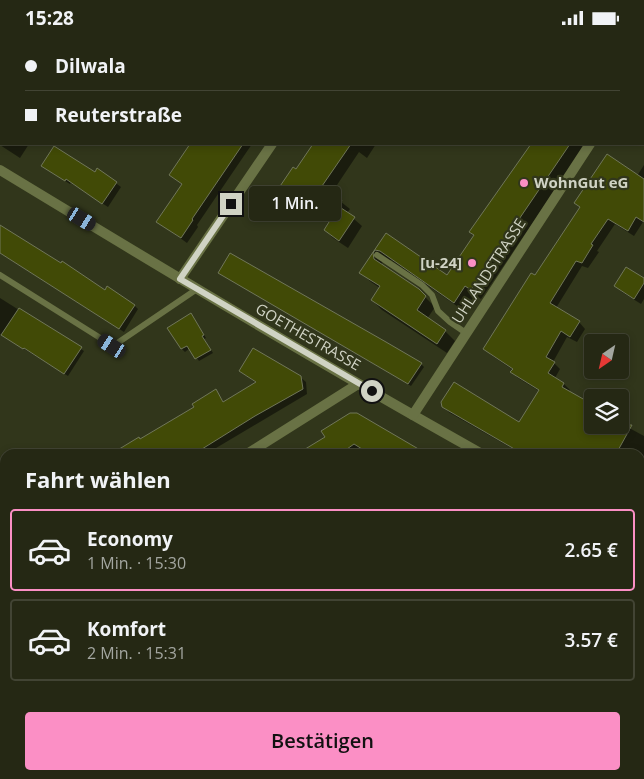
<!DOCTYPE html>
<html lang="de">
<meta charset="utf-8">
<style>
body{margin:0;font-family:"Open Sans",sans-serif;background:#2d301d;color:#f1f3f6;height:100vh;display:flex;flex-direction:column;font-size:19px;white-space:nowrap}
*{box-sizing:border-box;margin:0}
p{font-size:16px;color:#a3a6a0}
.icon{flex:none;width:28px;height:28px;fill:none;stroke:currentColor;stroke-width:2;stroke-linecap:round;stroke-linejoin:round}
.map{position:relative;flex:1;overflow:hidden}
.side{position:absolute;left:0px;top:414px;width:645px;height:331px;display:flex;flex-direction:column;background:#252814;border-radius:15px 15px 0 0;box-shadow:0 2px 8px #0003,0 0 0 1px #424434}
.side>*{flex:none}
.guide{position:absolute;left:0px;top:0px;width:645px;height:110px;box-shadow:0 2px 8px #0003,0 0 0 1px #424434;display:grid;align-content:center;height:110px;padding:0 25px;background:#252814}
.needle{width:32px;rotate:214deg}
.buttons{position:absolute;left:584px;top:299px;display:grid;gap:10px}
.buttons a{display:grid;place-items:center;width:45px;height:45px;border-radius:5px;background:#252814;box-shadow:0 2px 8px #0003,0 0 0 1px #424434;font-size:25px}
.end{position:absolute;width:22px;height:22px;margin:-11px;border:6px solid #d0d3c4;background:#111;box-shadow:0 0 0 2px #111}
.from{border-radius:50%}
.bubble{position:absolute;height:35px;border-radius:5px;background:#252814;box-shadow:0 2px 8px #0003,0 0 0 1px #424434;font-size:16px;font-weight:600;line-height:35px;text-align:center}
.car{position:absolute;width:15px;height:30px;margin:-15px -8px;border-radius:6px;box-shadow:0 0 4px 1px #0007;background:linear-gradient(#222 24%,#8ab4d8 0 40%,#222 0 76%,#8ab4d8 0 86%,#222 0)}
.guide b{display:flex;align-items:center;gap:18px;height:48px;font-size:19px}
.guide b+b{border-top:1px solid #424434}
.guide i{width:12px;height:12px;background:#f1f3f6}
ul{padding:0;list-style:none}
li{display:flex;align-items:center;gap:15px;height:82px;margin:0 10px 8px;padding:0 15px;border:2px solid #424434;border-radius:5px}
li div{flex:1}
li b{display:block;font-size:19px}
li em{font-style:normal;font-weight:600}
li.on{border-color:#fb8fc5}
li>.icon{width:45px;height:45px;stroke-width:1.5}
h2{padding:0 25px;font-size:22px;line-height:60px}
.primary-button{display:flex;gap:10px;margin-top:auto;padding:10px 25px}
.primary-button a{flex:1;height:58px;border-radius:5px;background:#fb8fc5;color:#111;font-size:20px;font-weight:600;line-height:58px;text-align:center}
.status{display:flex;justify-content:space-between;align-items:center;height:35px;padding:0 25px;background:#252814;direction:ltr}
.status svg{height:14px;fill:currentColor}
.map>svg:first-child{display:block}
.green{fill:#62324b}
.shadow{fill:#0007}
.building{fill:#414a06;stroke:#707659}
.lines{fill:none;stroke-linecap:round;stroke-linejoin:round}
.lane{stroke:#697245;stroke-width:6}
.street{stroke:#697245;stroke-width:10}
.route{stroke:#d0d3c4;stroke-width:6}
.poi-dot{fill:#fb8fc5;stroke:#31361b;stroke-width:2}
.labels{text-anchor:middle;stroke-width:4.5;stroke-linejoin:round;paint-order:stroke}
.poi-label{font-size:15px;font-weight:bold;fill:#d0d3c4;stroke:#31361b;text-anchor:start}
.street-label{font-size:15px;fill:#d0d3c4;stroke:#31361b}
</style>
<div class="status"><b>15:28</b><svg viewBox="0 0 49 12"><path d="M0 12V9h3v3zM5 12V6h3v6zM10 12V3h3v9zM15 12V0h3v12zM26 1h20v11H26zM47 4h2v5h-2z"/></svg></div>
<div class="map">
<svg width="644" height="744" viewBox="0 0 644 744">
<rect width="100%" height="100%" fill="#31361b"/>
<polygon class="green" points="640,534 644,536 644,702 643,704 644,705 644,744 98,744 95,740 640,740"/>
<g class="shadow">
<polygon points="164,0 222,0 223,1 165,1"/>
<polygon points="291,0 329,0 328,1"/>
<polygon points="465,0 536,0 538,1 464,1"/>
<polygon points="0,46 1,109 29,109 20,123 0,110"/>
<polygon points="210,109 252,109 197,190 198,192 187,208 158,187 183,150 170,140 200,123"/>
<polygon points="315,109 327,109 334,113 337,109 376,109 367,123 359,117 331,159 350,174 347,178 362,191 348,213 333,203 325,195 330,189 311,176 304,186 281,171 273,163 297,136"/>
<polygon points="533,109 586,109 481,264 475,260 464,276 391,225 383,226 381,230 418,255 435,272 427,284 445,296 455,306 447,318 382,275 372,265 380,253 371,247 361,237 386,200 448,241 475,201 471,197"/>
<polygon points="644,130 644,188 643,187 634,201 615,189 597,216 599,217 588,233 582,231 556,273 579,287 585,294 577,307 567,302 553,327 560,334 555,343 564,349 570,355 568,357 585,366 587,361 592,364 592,390 620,390 620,388 644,401 644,487 640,485 640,419 522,419 450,378 443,372 520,389 539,356 518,343 512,337 513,335 491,320 485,314 581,173 576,168 637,141"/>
<polygon points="48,135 95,139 98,135 121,152 108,172 71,148 70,149"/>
<polygon points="0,191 105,256 135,271 138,274 124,297 0,218"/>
<polygon points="220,238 421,329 424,332 411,351"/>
<polygon points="644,245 644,264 641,269 622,257 615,251"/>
<polygon points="0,263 84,316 68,341 0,299"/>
<polygon points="193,282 206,303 204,304 213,318 199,326 190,313 185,317 182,314 169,293"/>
<polygon points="240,336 300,342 306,347 307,359 206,419 117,419 195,372 215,356 225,368 256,348"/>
<polygon points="327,402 420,419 367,419 363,417 360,419 299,419"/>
<polygon points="5,504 5,544 0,547 0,507"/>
<polygon points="1,714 5,718 5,740 20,740 23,744 0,744"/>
</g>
<g class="building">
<polygon points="190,109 243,109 192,184 193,185 181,203 156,187 182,149 169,140"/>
<polygon points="313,109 351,109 322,151 342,165 338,171 355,182 339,206 324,195 329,187 302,169 296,179 272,163 293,132 296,134"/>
<polygon points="531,109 570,109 471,255 465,251 454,268 380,216 375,215 373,218 374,224 419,254 426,261 417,275 446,295 437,309 371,265 380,251 359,238 386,198 447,240 474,200 469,197"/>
<polygon points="54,111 95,137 97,133 117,147 102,169 66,144 65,146 41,131"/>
<polygon points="607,119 644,144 644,187 636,182 628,196 608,184 591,209 593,210 582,228 576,226 550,268 580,286 570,302 561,296 546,322 555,327 548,338 564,348 562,352 592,369 592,390 632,390 616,419 523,419 442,372 441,367 454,347 519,387 539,355 510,337 513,334 483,314 531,238 535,240 580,172 574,168"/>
<polygon points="0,190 61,228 62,226 105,255 107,251 135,270 119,294 0,218"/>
<polygon points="230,218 386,307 422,328 408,349 391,339 218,238"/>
<polygon points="626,232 644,243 644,248 634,264 614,251"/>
<polygon points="19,273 82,312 64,339 24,313 23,314 1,300"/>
<polygon points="191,278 204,300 202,301 211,315 195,324 187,311 181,314 167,293"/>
<polygon points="253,313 301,341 303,354 255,381 194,419 111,419 139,402 140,404 194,372 192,369 216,354 223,367 256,347 239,336"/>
<polygon points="350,378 357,378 427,419 370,419 354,409 340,419 297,419 325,402 321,396"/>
</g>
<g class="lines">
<g class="lane">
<polyline points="377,220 422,250 432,260 438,276 450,287 466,298"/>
<polyline points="0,240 113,311 197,254"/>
</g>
<g class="street">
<polyline points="259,0 261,1"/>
<polyline points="602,0 604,1"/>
<polyline points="346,1 347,0"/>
<polyline points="644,26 644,25"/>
<path d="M0,135c160,97 319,193 482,284"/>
<polyline points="180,244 272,109"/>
<polyline points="413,380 590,109"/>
<polyline points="247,419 358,349"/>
<polyline points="640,507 644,509"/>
<polyline points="0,574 5,571"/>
<polyline points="0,645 5,651"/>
<polyline points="72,740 75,744"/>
</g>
</g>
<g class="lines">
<polyline class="route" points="231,169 180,244 372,356"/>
</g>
<g class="poi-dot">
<circle cx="524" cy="148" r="5"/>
<circle cx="472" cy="228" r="5"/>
</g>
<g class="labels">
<g class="poi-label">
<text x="534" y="153">WohnGut eG</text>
<text x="462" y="233" text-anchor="end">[u-24]</text>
</g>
<g class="street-label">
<text transform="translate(489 236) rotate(-57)" y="5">UHLANDSTRASSE</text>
<text transform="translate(308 302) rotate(30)" y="5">GOETHESTRASSE</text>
</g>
</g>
</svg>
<div class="buttons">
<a><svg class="needle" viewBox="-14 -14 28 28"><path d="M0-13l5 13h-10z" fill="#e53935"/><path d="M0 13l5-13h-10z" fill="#a3a6a0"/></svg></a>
<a><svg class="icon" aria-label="layers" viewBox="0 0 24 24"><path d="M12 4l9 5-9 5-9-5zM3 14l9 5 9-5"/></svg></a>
</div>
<i class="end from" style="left:372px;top:356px"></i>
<i class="end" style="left:231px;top:169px"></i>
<div class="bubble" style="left:249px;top:151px;width:92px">1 Min.</div>
<i class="car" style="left:82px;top:184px;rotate:121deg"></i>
<i class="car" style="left:112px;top:311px;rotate:303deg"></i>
<div class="guide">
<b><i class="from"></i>Dilwala</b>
<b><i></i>Reuterstraße</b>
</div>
<section class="side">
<h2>Fahrt wählen</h2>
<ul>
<li class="on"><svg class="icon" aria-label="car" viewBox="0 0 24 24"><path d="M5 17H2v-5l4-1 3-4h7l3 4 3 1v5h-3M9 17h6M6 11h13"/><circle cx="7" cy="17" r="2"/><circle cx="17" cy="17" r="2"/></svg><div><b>Economy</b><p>1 Min. · 15:30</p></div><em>2.65 €</em></li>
<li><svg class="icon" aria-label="car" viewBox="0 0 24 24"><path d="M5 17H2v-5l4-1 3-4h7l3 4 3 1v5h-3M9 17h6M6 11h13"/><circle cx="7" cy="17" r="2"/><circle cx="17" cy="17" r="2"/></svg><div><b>Komfort</b><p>2 Min. · 15:31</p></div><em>3.57 €</em></li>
</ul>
<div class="primary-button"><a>Bestätigen</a></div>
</section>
</div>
